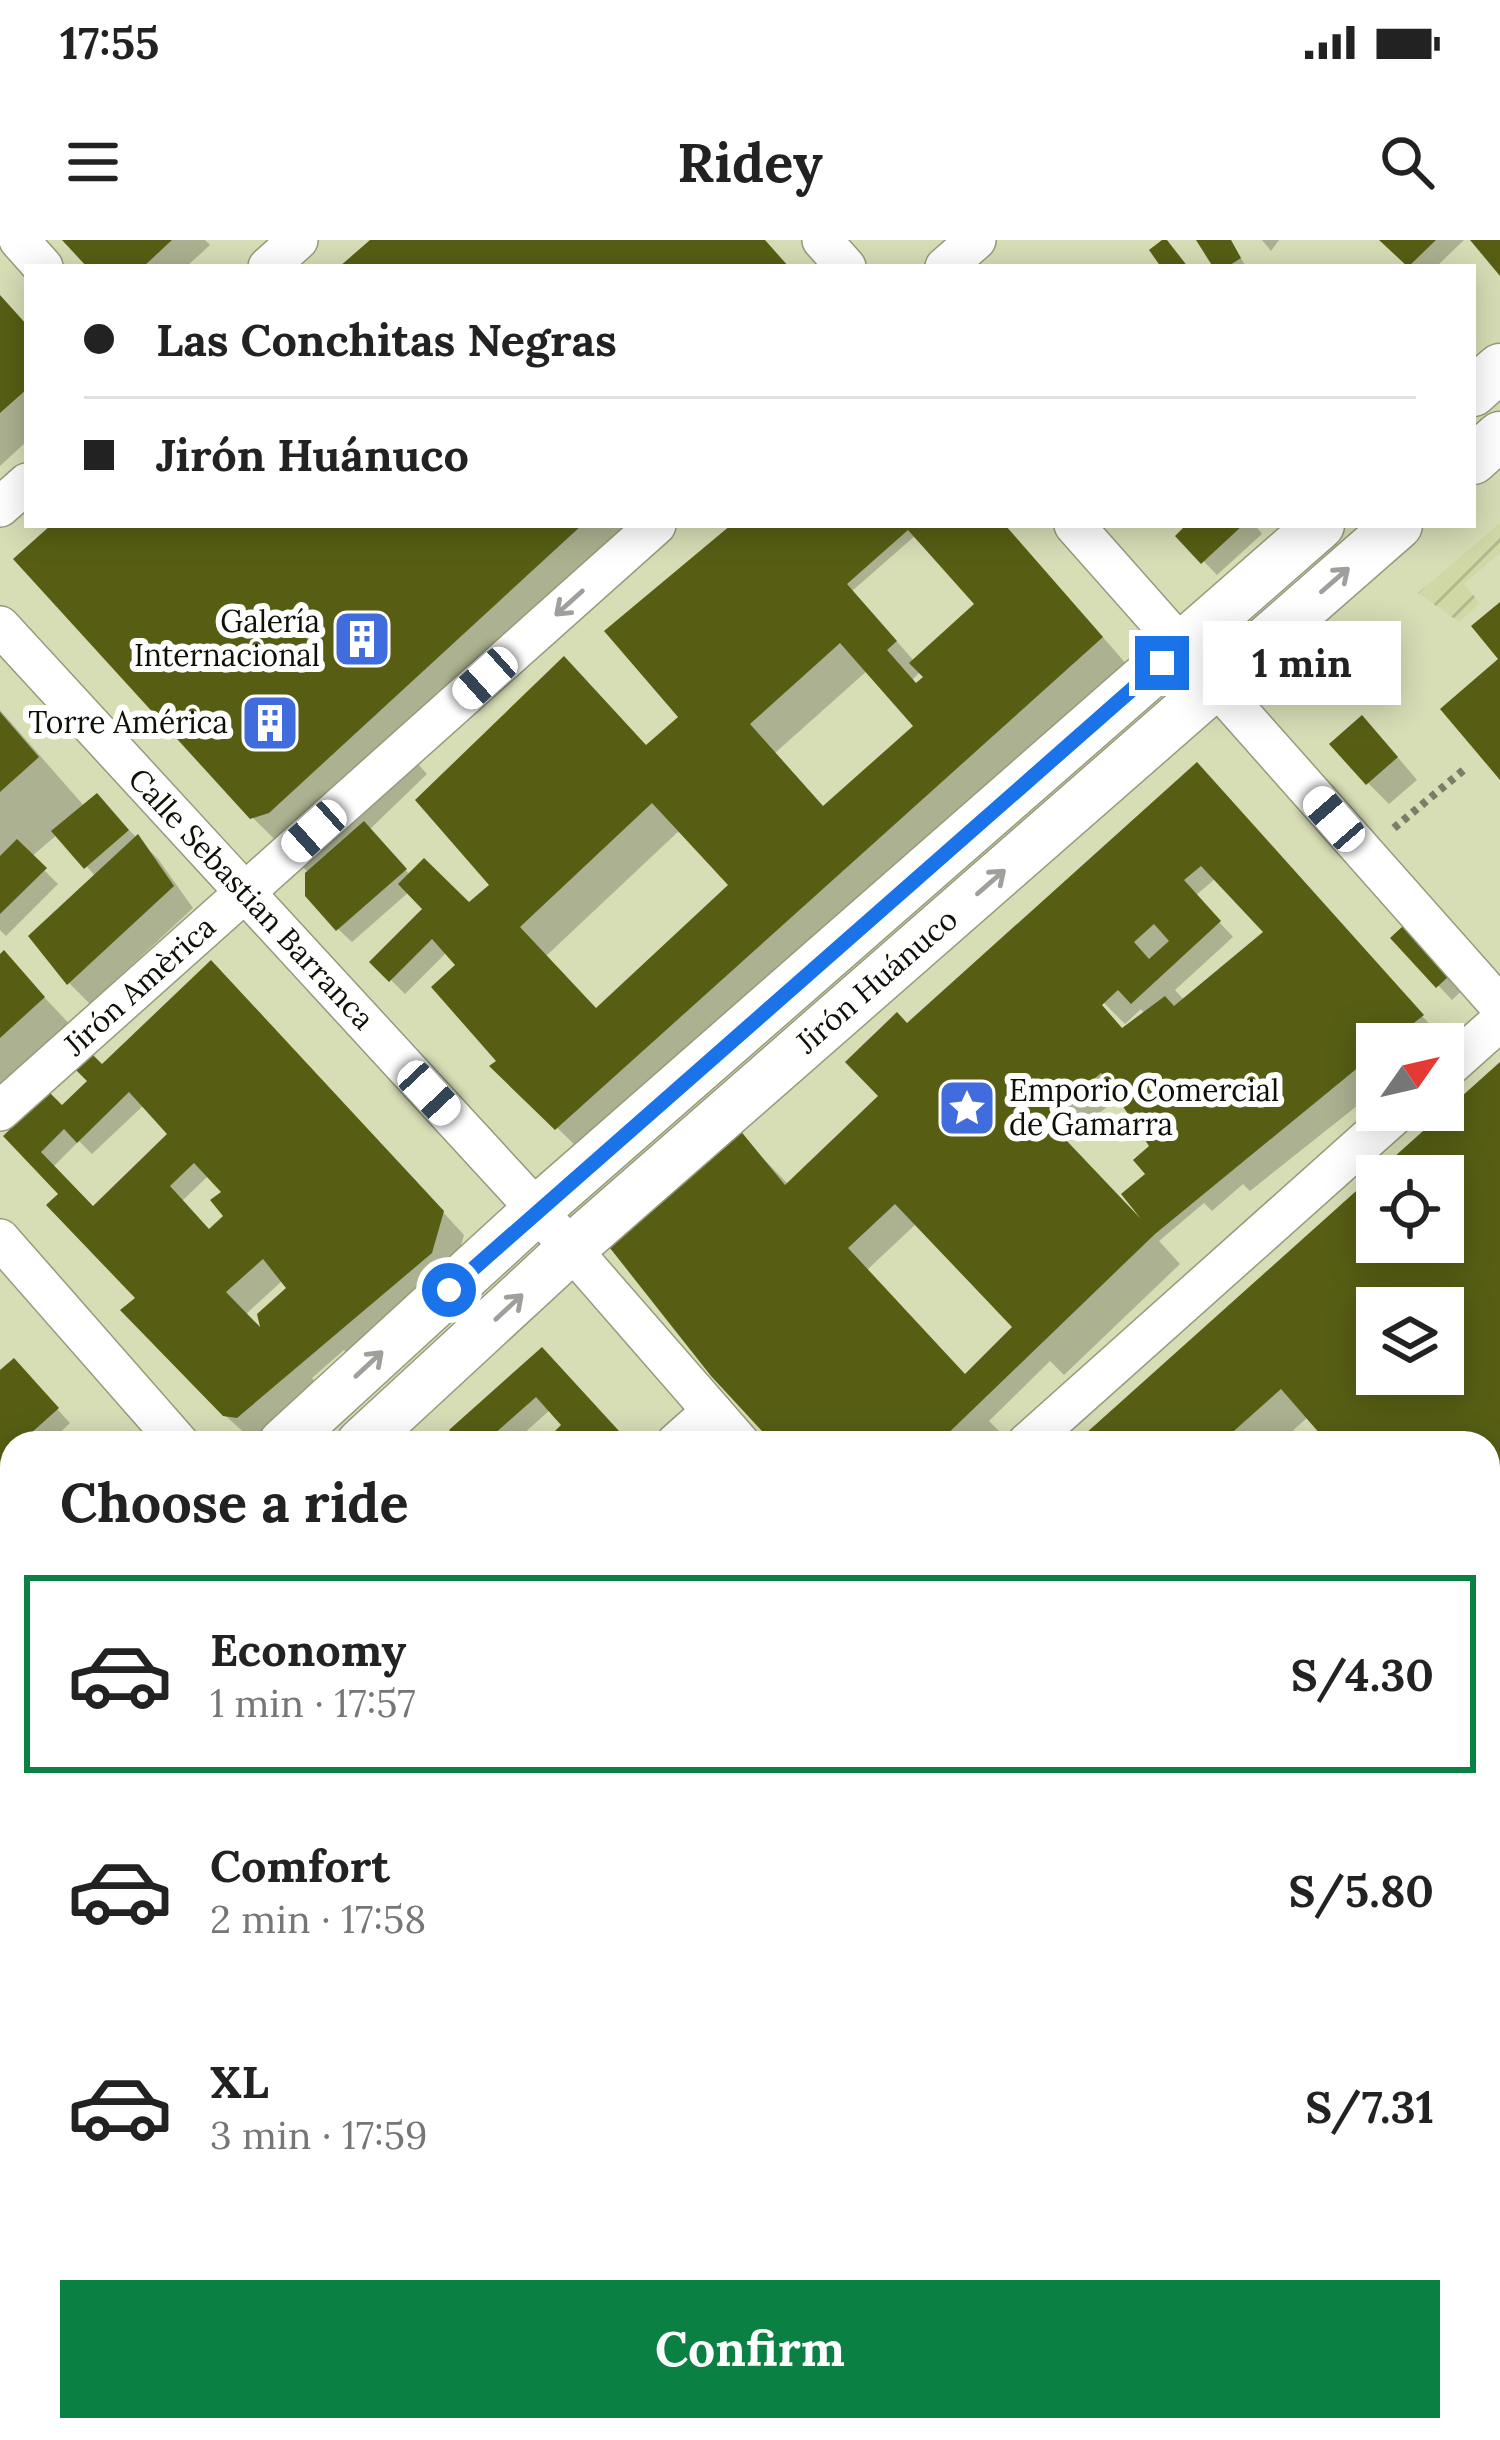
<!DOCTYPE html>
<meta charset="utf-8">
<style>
body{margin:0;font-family:Lora,serif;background:#f6f6f6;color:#222;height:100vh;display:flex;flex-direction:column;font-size:45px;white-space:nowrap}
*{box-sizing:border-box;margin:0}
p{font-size:39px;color:#767676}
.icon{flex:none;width:66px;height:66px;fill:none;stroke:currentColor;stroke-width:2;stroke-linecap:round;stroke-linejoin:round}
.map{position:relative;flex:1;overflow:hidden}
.side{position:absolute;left:0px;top:1191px;width:1500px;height:1011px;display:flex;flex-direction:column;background:#fff;border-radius:36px 36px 0 0;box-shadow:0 6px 30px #0003}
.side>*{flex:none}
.guide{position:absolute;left:24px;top:24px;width:1452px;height:264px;border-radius:0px;box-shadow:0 6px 30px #0003;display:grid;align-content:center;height:264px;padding:0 60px;background:#fff}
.needle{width:78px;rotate:56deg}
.controls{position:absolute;left:1356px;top:783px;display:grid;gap:24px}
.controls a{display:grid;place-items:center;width:108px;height:108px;border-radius:0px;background:#fff;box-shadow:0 6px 30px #0003;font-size:60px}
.end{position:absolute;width:54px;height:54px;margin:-27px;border:15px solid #1a73e8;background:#fff;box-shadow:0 0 0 6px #fff}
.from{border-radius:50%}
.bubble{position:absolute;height:84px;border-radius:0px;background:#fff;box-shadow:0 6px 30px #0003;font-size:39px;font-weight:700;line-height:84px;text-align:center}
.car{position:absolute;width:36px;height:72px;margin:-36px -18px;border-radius:15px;box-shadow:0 0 9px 3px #0007;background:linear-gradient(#fff 24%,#345 0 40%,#fff 0 76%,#345 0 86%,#fff 0)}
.guide b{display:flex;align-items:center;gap:42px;height:114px;font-size:45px}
.guide b+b{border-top:3px solid #e0e0e0}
.guide i{width:30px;height:30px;background:#222}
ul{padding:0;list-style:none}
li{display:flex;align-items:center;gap:36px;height:198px;margin:0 24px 18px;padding:0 36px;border:6px solid transparent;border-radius:0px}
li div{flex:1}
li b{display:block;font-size:45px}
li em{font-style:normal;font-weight:700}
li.current{border-color:#0b8043}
li>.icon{width:108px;height:108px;stroke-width:1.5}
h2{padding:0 60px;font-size:54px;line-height:144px}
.primary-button{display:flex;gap:24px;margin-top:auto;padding:24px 60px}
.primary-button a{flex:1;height:138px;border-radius:0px;background:#0b8043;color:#fff;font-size:48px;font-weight:700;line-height:138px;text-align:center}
.status{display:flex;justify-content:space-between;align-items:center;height:84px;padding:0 60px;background:#fff;direction:ltr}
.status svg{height:33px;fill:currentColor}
header{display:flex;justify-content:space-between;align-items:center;height:156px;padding:0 60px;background:#fff;font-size:54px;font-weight:700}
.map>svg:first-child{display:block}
.built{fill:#d7deb6;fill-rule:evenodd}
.garden{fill:url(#garden-furrows)}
.shadow{fill:#0003;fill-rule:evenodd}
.building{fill:#575e14;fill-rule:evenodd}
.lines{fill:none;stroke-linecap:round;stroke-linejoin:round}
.minor-casing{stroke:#959b7c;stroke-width:42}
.tertiary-casing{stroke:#959b7c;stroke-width:51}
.path{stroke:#7a7d68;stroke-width:8;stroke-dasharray:6 6;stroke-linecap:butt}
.minor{stroke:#fff;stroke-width:39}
.tertiary{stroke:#fff;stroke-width:48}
.oneway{stroke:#9f9f9b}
.route{stroke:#1a73e8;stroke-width:15}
.labels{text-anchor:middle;stroke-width:12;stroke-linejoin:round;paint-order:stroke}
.poi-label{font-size:30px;fill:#0e0f05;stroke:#fff;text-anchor:end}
.street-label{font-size:30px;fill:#0e0f05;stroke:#fff}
</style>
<div class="status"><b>17:55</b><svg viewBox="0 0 49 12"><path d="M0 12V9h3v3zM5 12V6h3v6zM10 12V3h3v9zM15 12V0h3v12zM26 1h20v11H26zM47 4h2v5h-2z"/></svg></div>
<header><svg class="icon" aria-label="menu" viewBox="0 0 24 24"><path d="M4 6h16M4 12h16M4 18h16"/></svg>Ridey<svg class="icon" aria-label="search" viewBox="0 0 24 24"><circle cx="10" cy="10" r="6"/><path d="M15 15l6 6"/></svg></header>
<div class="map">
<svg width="1500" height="2200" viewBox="0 0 1500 2200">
<defs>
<pattern id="garden-furrows" width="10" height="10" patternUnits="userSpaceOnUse" patternTransform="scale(3)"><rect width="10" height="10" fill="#d0d8a6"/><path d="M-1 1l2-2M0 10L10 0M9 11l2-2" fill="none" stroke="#b1b88d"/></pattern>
</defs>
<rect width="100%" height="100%" fill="#e3e8c8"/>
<path class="built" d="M0,0h1500v2200h-1500zM27,27h1446v258h-1446zM1377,804h66v66h-66zM1377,936h66v66h-66zM1377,1068h66v66h-66zM12,1203h1476v987h-1476z"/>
<polygon class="garden" points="1500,283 1500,313 1464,344 1480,363 1459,382 1418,353"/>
<g class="shadow">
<polygon points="66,0 205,0 210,5 186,27 91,27"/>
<polygon points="1200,0 1230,0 1245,25 1217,27"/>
<polygon points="1262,0 1279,0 1271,11"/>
<polygon points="1383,0 1464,0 1436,27 1409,27"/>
<polygon points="0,58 27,87 27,201 0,226"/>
<path d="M55,285h585l-25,22 -7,-6 -214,196 33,37 -58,56 42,46 58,32 214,-191 51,-192h271l123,141 -543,489 -91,-89 6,-4 -41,-97 -12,-13 -42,42 -32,-32 53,-53 -16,-18 -58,51 -14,-13 -30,-57 -56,-55zM916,295l62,69 -63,58 -63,-71zM868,430l49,56 -92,83 -50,-56zM921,431l6,6 -9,9 -6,-6zM681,589l52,56 -136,127 -52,-55z"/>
<polygon points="1191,285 1255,285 1262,294 1217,335 1179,296"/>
<polygon points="0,470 85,567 110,571 158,619 193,668 90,764 69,743 96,637 58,594 31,617 58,644 6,696 0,690"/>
<polygon points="1383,500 1417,540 1389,564 1368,543"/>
<path d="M1197,526l245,272 -7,6h-58v46l-127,101 -7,-7 -31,27 -8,-8 -45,38 21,23 -116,111 -14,-14 -61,60 14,14 -8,8h-217l-40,-310 51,52 93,-89 25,-69zM1216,638l50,55 -81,68 -10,-11 58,-53 -38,-41zM1103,762l22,22 16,-15 5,6 -22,18 -24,-28zM1118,857l51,66 -17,70 -97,-101 4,-4 11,11zM917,983l110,115 -61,39 -99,-107z"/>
<polygon points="1394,698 1473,740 1452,760"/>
<polygon points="3,714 82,797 0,871 0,718"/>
<path d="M260,773l204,222 -11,39 -84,101 -25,-25 -32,28 7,8 -59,52 -12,-2 -28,-25 -157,-217 -56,-58 55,-27 40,-41zM144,865l42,53 -93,52 -41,-42 27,-27 13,13zM209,935l17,18 2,23 -18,16 -29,-30zM283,1040l17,20 -34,37 -21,-22z"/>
<path d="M1500,825v721l-12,10v-353h-159l-20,-27 -30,27h-199zM1377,936h66v66h-66zM1377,1068h66v66h-66z"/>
<polygon points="542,1111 627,1203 550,1203 566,1185 551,1169 513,1203 465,1203"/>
<polygon points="0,1135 27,1136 70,1183 49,1203 12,1203 12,1238 0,1249"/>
<polygon points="12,1574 12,1816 0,1827 0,1585"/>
<polygon points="0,1864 12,1877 12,2029 0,2015"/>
<polygon points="601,2190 839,2190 829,2200 754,2200 749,2194 743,2200 610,2200"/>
<polygon points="1282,2190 1292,2190 1301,2200 1271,2200"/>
</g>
<g class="building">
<polygon points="62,0 172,0 143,27 87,27"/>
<polygon points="370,0 765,0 789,27 339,27"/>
<polygon points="1162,0 1167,0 1188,27 1161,27 1149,10"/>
<polygon points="1196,0 1231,0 1241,18 1227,27 1213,27"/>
<polygon points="1379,0 1436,0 1408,27"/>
<polygon points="1470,0 1500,0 1500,36"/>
<polygon points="0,55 27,85 27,149 0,173"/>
<polygon points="51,285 582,285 269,573 250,579 13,319"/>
<path d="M731,285h274l98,112 -548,493 -66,-64 7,-5 -65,-74 24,-22 -23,-26 -43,43 -20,-20 53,-53 -24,-25 26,-26 45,44 20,-17 -74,-85 149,-144 82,89 32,-28 -74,-86zM908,290l66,74 -65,59 14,14 -7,6 -29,-33 10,-9 -50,-57zM840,403l73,83 -90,80 -73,-82zM652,563l76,82 -132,123 -76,-81z"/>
<polygon points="1186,285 1243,285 1201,324 1175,296"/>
<polygon points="1500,362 1500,540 1440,469 1498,419 1471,386"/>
<polygon points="0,472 39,517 0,552"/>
<polygon points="1362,475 1398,517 1366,545 1329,504"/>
<path d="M1197,522l227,253 -37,29h-10v8l-222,182 -217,209h-165l-62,-67 -105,-133 133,-114 46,56 93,-89 -33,-34 52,-50 10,11zM1201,626l62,66 -89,74 -9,-10 -43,32 -20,-23 16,-15 13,14 90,-83 -37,-41zM1154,684l15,17 -20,18 -15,-17zM1101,833l48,73 -16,14 12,14 -24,20 20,25 -94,-99zM895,964l117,123 -47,47 -117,-126z"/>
<polygon points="97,553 129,590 84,629 51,591"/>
<polygon points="364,581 407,629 336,691 305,656 305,633"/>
<polygon points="138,594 174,646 67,745 28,696"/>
<polygon points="17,599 47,628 0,674 0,616"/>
<polygon points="1416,674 1461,725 1436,748 1390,698"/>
<polygon points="4,710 45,757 0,798 0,714"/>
<path d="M211,720l233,251 -12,42 -195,165 -14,-2 -103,-106 15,-12 -89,-93 12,-11 -55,-58 46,-44 13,13 25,-24 -12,-12 16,-16 11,11zM129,852l38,42 -74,72 -52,-54 23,-23 13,14zM194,923l27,29 -11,8 13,16 -14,13 -39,-43zM263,1019l23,29 -29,26 3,13 -34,-35z"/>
<path d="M1500,822v685l-12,10v-314h-160l-47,-54 -55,49 4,5h-155zM1377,936h66v66h-66zM1377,1068h66v66h-66z"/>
<polygon points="542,1107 630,1203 543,1203 561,1185 536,1157 484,1203 461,1203 449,1190"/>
<polygon points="14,1118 59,1168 20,1203 12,1203 0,1222 0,1130"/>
<polygon points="12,1312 12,1376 0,1364 0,1323"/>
<polygon points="12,1570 12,1776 0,1787 0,1581"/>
<polygon points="1500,1610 1500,1720 1493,1726 1500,1732 1500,2001 1488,1988 1488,1620"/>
<polygon points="0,1862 12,1875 8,2029 0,2020"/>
<polygon points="1488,2149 1500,2163 1500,2200 1373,2200 1384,2190 1488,2190"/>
<polygon points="0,2176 12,2190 21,2200 0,2200"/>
<polygon points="167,2190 333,2190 341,2200 175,2200"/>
<polygon points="501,2190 516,2190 524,2200 489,2200"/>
<polygon points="597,2190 725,2190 714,2200 606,2200"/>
<polygon points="864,2190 976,2190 984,2200 852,2200"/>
<polygon points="1113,2190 1278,2190 1266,2200 1122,2200"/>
</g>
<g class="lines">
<defs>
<g id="minor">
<polyline points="19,0 43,27"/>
<polyline points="822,0 846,27"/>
<polyline points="268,27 298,0"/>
<polyline points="945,27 976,0"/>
<polyline points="0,267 27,243"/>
<polyline points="1074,285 1500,766"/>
<polyline points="0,386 537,970 740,1203"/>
<polyline points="1443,832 1500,781"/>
<polyline points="0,871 656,285"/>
<polyline points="0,999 179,1203"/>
<polyline points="676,1203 712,1171"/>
<polyline points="1027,1203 1400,870"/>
<polyline points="1488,1570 1500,1560"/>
<polyline points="1488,2055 1500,2068"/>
<polyline points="0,2081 12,2095"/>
<polyline points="96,2190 105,2200"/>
<polyline points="547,2190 556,2200"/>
<polyline points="1050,2190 1059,2200"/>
<polyline points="776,2200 787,2190"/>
</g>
<g id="tertiary">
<polyline points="1473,152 1500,128"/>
<polyline points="1473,220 1500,196"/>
<polyline points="283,1203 537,970 1320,285"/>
<polyline points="361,1203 571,1009 1398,285"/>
<polyline points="0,1460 12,1449"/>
<polyline points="0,1526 12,1515"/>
</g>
</defs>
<use href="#minor" class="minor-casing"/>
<use href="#tertiary" class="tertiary-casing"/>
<polyline class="path" points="1394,588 1466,528"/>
<use href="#minor" class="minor"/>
<use href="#tertiary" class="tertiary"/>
</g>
<defs><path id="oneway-shaft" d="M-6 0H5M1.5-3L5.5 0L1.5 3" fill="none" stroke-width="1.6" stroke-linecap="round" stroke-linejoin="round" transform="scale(3)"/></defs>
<g class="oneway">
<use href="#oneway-shaft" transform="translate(1335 340) rotate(-41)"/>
<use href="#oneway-shaft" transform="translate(569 363) rotate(138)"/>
<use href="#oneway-shaft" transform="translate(991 642) rotate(-41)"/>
<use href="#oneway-shaft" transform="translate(509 1067) rotate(-43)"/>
<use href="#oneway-shaft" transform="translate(369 1124) rotate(-43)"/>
</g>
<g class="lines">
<polyline class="route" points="449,1050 1162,423"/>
</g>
<defs>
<symbol id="building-square" viewBox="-11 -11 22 22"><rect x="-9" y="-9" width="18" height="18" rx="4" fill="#416cde" stroke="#fff"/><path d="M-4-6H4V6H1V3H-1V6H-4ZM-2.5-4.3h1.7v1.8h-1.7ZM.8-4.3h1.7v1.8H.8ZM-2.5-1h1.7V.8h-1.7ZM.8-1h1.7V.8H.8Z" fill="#fff"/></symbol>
<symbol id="sight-square" viewBox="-11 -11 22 22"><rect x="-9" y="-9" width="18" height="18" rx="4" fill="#416cde" stroke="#fff"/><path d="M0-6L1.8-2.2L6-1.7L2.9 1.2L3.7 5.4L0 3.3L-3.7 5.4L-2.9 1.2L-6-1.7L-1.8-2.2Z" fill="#fff"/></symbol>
</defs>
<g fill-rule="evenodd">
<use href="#building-square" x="329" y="366" width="66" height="66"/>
<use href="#building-square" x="237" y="450" width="66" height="66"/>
<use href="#sight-square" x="934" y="835" width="66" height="66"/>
</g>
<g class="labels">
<g class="poi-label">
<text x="320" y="392">Galería<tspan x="320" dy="34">Internacional</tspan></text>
<text x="228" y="493">Torre América</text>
<text x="1009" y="861" text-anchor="start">Emporio Comercial<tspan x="1009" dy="34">de Gamarra</tspan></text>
</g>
<g class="street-label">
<text transform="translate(251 659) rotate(47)" y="10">Calle Sebastian Barranca</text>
<text transform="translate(877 741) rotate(-41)" y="10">Jirón Huánuco</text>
<text transform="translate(140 746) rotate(-42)" y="10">Jirón Amèrica</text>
</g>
</g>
</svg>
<div class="controls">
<a><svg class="needle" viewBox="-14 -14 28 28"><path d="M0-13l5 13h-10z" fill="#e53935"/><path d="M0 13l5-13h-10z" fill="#767676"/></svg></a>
<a><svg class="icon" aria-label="locate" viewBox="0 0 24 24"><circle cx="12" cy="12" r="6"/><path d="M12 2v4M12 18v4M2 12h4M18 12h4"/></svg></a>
<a><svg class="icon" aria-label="layers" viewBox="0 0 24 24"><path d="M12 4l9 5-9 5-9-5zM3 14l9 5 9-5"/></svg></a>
</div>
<i class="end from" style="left:449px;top:1050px"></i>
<i class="end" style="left:1162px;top:423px"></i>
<div class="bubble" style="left:1203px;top:381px;width:198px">1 min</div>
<i class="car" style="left:485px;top:438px;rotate:228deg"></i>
<i class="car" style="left:1334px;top:579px;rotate:319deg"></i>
<i class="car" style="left:314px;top:591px;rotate:228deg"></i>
<i class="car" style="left:429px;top:853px;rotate:137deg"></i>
<div class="guide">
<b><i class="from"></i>Las Conchitas Negras</b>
<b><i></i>Jirón Huánuco</b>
</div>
<section class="side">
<h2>Choose a ride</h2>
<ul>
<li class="current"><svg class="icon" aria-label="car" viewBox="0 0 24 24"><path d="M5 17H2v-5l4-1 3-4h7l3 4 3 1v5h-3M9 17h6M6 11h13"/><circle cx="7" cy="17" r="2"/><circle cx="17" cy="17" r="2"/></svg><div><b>Economy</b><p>1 min · 17:57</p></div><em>S/4.30</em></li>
<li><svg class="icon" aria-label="car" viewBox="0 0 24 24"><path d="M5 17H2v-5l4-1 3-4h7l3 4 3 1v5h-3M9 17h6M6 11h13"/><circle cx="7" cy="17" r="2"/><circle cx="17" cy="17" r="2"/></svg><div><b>Comfort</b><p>2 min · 17:58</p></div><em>S/5.80</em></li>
<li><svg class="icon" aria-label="car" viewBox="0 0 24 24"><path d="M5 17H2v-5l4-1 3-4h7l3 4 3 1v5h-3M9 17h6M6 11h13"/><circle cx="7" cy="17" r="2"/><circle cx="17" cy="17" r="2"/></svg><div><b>XL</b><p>3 min · 17:59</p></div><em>S/7.31</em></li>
</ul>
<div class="primary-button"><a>Confirm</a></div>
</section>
</div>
